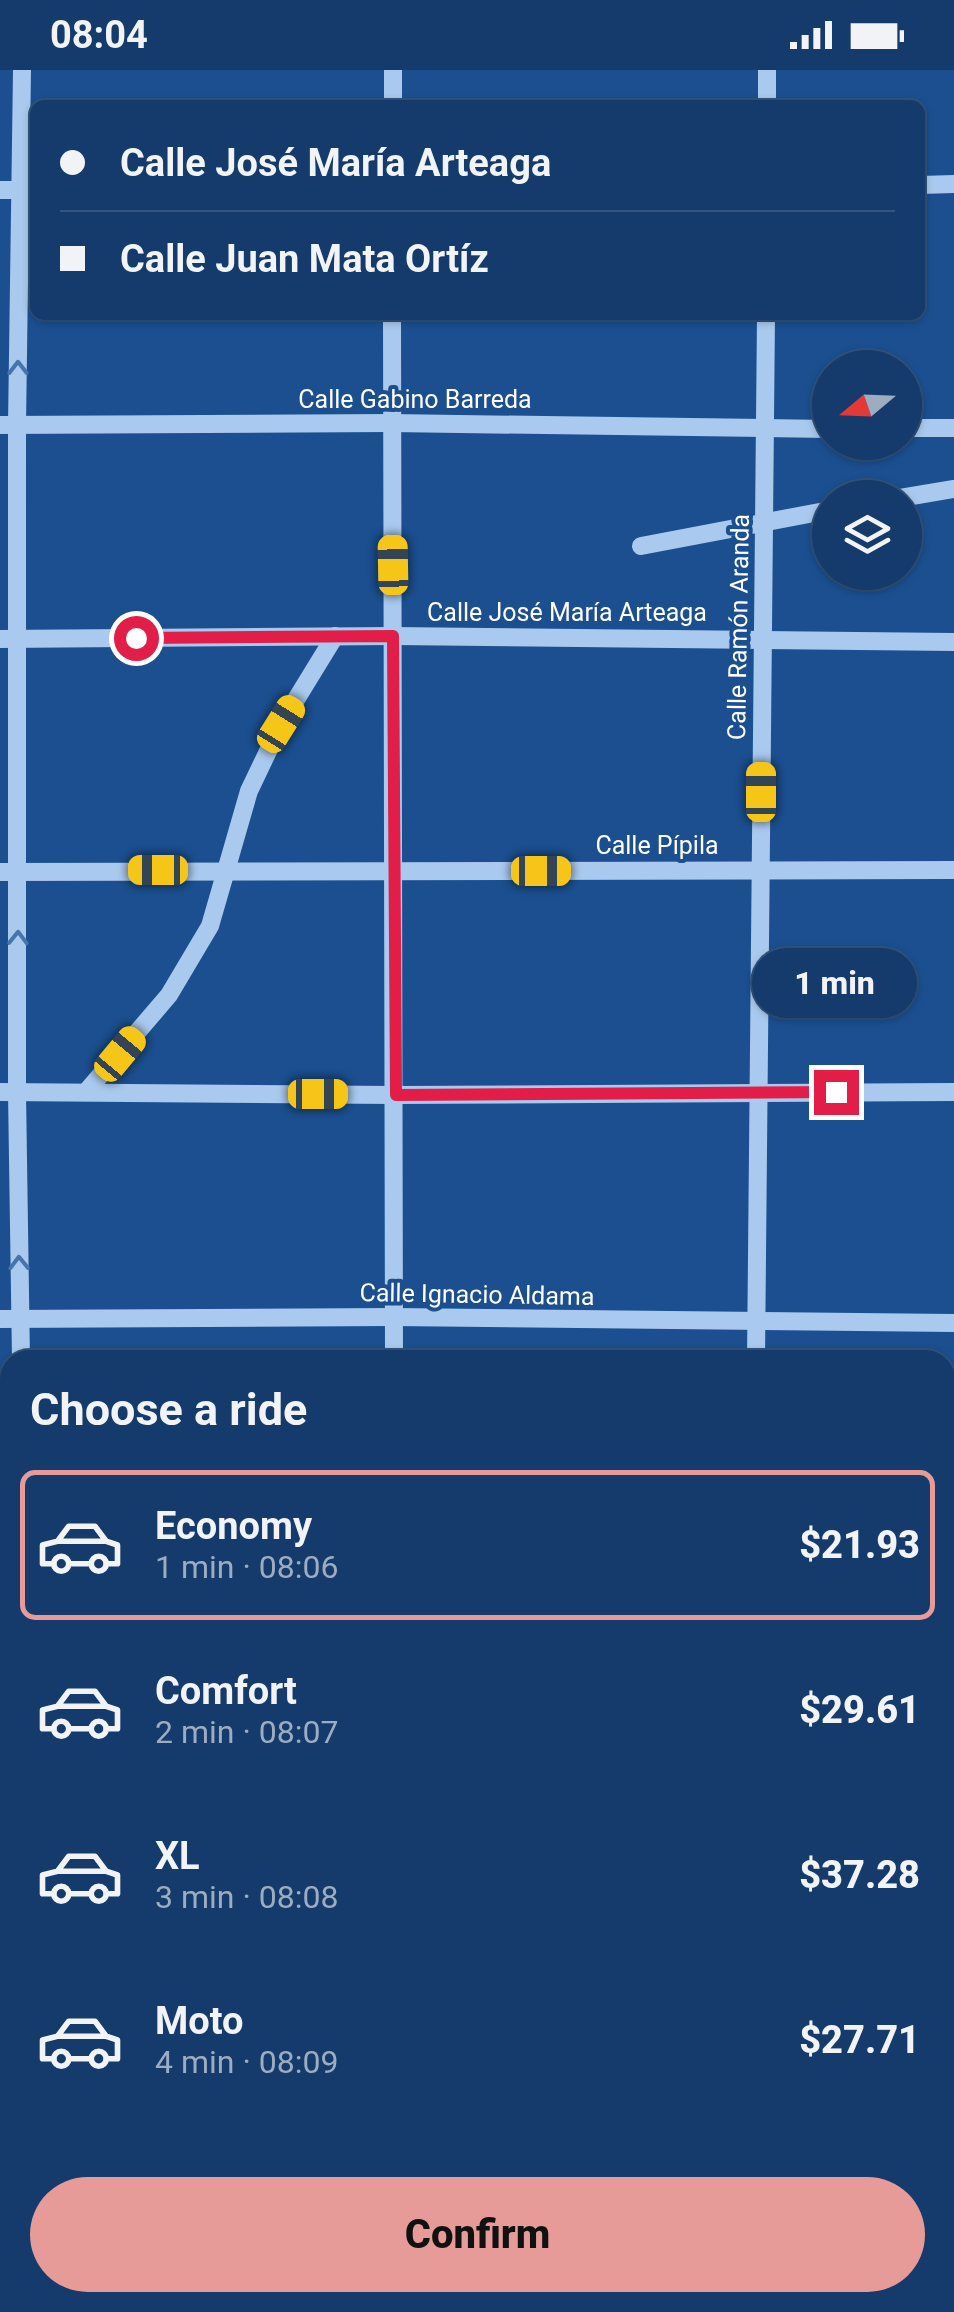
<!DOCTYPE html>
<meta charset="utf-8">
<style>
body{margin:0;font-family:Roboto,sans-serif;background:#214673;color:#f1f3f6;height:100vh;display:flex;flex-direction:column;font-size:38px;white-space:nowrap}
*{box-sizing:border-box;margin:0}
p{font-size:32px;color:#9dadc1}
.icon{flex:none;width:55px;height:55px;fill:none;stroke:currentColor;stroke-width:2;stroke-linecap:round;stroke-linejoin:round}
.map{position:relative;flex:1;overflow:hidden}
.sheet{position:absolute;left:0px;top:1280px;width:955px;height:962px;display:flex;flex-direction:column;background:#143b6b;border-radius:30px 30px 0 0;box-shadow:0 2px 8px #0004,0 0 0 2px #33557e}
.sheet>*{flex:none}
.banner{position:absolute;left:30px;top:30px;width:895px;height:220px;border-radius:15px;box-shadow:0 2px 8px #0004,0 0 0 2px #33557e;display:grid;align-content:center;height:220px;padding:0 30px;background:#143b6b}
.needle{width:65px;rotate:251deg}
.fabs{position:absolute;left:812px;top:280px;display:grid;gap:20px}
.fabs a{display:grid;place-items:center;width:110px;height:110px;border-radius:50%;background:#143b6b;box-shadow:0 2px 8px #0004,0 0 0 2px #33557e;font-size:50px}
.end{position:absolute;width:45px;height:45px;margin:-22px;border:12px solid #e11d48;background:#fff;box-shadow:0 0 0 5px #fff}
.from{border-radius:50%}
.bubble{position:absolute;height:70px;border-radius:35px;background:#143b6b;box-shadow:0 2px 8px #0004,0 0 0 2px #33557e;font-size:32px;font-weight:800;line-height:70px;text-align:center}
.car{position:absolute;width:30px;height:60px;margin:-30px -15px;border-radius:12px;box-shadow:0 0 8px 2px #0007;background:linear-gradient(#f5c518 24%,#345 0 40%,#f5c518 0 76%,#345 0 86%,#f5c518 0)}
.banner b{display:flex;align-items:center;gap:35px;height:95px;font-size:38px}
.banner b+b{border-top:2px solid #33557e}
.banner i{width:25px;height:25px;background:#f1f3f6}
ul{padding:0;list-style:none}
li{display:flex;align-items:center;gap:30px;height:150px;margin:0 20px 15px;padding:0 10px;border:5px solid transparent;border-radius:15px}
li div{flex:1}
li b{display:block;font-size:38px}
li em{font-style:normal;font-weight:800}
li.selected{border-color:#e69b98}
li>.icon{width:90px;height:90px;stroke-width:1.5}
h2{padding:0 30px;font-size:45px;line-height:120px}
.action{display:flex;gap:20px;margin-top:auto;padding:20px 30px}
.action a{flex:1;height:115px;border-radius:60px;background:#e69b98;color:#111;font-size:40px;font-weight:800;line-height:115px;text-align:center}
.status{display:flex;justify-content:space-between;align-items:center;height:70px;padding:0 50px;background:#143b6b;direction:ltr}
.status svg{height:28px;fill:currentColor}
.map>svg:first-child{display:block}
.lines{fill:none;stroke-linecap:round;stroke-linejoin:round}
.minor{stroke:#a9c9ee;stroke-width:18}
.major{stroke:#f0f6ff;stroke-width:25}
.oneway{stroke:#4674ac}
.route{stroke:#e11d48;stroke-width:12}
.labels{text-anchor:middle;stroke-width:8;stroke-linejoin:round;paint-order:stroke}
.street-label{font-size:25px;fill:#fff;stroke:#1b4f8f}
</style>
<div class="status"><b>08:04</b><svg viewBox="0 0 49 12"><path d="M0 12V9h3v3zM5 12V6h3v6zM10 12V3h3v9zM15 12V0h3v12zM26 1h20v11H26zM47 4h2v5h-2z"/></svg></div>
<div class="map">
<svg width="954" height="2242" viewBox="0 0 954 2242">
<rect width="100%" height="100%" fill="#1b4f8f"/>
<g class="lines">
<g class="minor">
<polyline points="393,0 393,35"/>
<polyline points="767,35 767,0"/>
<polyline points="920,115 954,114"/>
<polyline points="0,120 35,120"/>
<polyline points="392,245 394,1290"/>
<polyline points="0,355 391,353 830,359"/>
<polyline points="905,358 954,358"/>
<polyline points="900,428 954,419"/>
<polyline points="641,476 830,440"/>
<polyline points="0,569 393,566 954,572"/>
<polyline points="0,802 954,800"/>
<polyline points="0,1022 395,1025 954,1022"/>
<polyline points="86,1022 169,925 210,856 249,721 281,654 335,566"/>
<polyline points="0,1249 393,1247 954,1253"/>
<polyline points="21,1290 17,1022 17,355 22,0"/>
<polyline points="756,1290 766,245"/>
<polyline points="0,1472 10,1472"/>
<polyline points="945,1472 954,1472"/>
<polyline points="0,1694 10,1694"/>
<polyline points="945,1702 954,1702"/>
<polyline points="945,2144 954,2144"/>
<polyline points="0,2148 10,2148"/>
<polyline points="391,2232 391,2242"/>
<polyline points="23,2242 24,2232"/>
<polyline points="754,2242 754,2232"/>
</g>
<g class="major">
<polyline points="0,1835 10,1838"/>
<polyline points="945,1912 954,1913"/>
</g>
</g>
<defs><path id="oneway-chevron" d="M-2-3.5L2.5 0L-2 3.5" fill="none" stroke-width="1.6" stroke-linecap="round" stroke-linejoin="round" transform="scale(2.5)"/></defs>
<g class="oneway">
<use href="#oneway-chevron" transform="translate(18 298) rotate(-90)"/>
<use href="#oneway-chevron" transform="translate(18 868) rotate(-89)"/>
<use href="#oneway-chevron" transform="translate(19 1193) rotate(-91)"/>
</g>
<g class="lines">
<polyline class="route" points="136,568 393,566 396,1025 836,1022"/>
</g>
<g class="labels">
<g class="street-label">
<text x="415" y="338">Calle Gabino Barreda</text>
<text x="567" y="551">Calle José María Arteaga</text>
<text transform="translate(738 557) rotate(-89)" y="9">Calle Ramón Aranda</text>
<text x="657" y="784">Calle Pípila</text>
<text transform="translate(477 1224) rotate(1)" y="9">Calle Ignacio Aldama</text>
</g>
</g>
</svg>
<div class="fabs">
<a><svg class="needle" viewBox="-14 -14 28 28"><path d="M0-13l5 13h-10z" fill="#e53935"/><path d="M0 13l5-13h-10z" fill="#9dadc1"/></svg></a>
<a><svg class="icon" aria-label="layers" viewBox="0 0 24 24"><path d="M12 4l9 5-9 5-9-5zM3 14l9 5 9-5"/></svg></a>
</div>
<i class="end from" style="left:136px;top:568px"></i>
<i class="end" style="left:836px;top:1022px"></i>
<div class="bubble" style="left:752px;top:878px;width:165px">1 min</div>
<i class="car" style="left:393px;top:495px;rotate:359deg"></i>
<i class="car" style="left:281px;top:654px;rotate:32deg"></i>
<i class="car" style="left:761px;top:722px;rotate:0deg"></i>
<i class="car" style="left:158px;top:800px;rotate:270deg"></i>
<i class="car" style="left:541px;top:801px;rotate:90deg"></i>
<i class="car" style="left:120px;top:984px;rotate:40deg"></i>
<i class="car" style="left:318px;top:1024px;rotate:90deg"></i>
<div class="banner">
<b><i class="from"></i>Calle José María Arteaga</b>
<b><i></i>Calle Juan Mata Ortíz</b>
</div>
<section class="sheet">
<h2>Choose a ride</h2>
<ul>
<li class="selected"><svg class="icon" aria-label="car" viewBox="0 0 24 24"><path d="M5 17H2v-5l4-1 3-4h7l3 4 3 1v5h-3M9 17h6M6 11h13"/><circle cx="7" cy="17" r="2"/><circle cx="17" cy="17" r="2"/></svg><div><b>Economy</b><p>1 min · 08:06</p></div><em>$21.93</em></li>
<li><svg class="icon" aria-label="car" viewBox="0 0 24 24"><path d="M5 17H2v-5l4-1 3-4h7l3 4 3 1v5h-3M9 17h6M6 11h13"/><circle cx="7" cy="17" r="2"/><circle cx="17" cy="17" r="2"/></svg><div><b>Comfort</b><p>2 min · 08:07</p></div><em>$29.61</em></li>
<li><svg class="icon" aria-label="car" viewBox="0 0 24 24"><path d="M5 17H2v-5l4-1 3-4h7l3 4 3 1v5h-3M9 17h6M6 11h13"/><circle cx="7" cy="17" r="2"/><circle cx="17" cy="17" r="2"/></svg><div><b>XL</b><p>3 min · 08:08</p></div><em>$37.28</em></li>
<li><svg class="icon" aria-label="car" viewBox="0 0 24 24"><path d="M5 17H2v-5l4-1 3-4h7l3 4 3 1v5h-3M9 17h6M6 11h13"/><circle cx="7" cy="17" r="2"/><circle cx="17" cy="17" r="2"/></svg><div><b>Moto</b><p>4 min · 08:09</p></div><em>$27.71</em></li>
</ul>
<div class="action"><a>Confirm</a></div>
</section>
</div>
